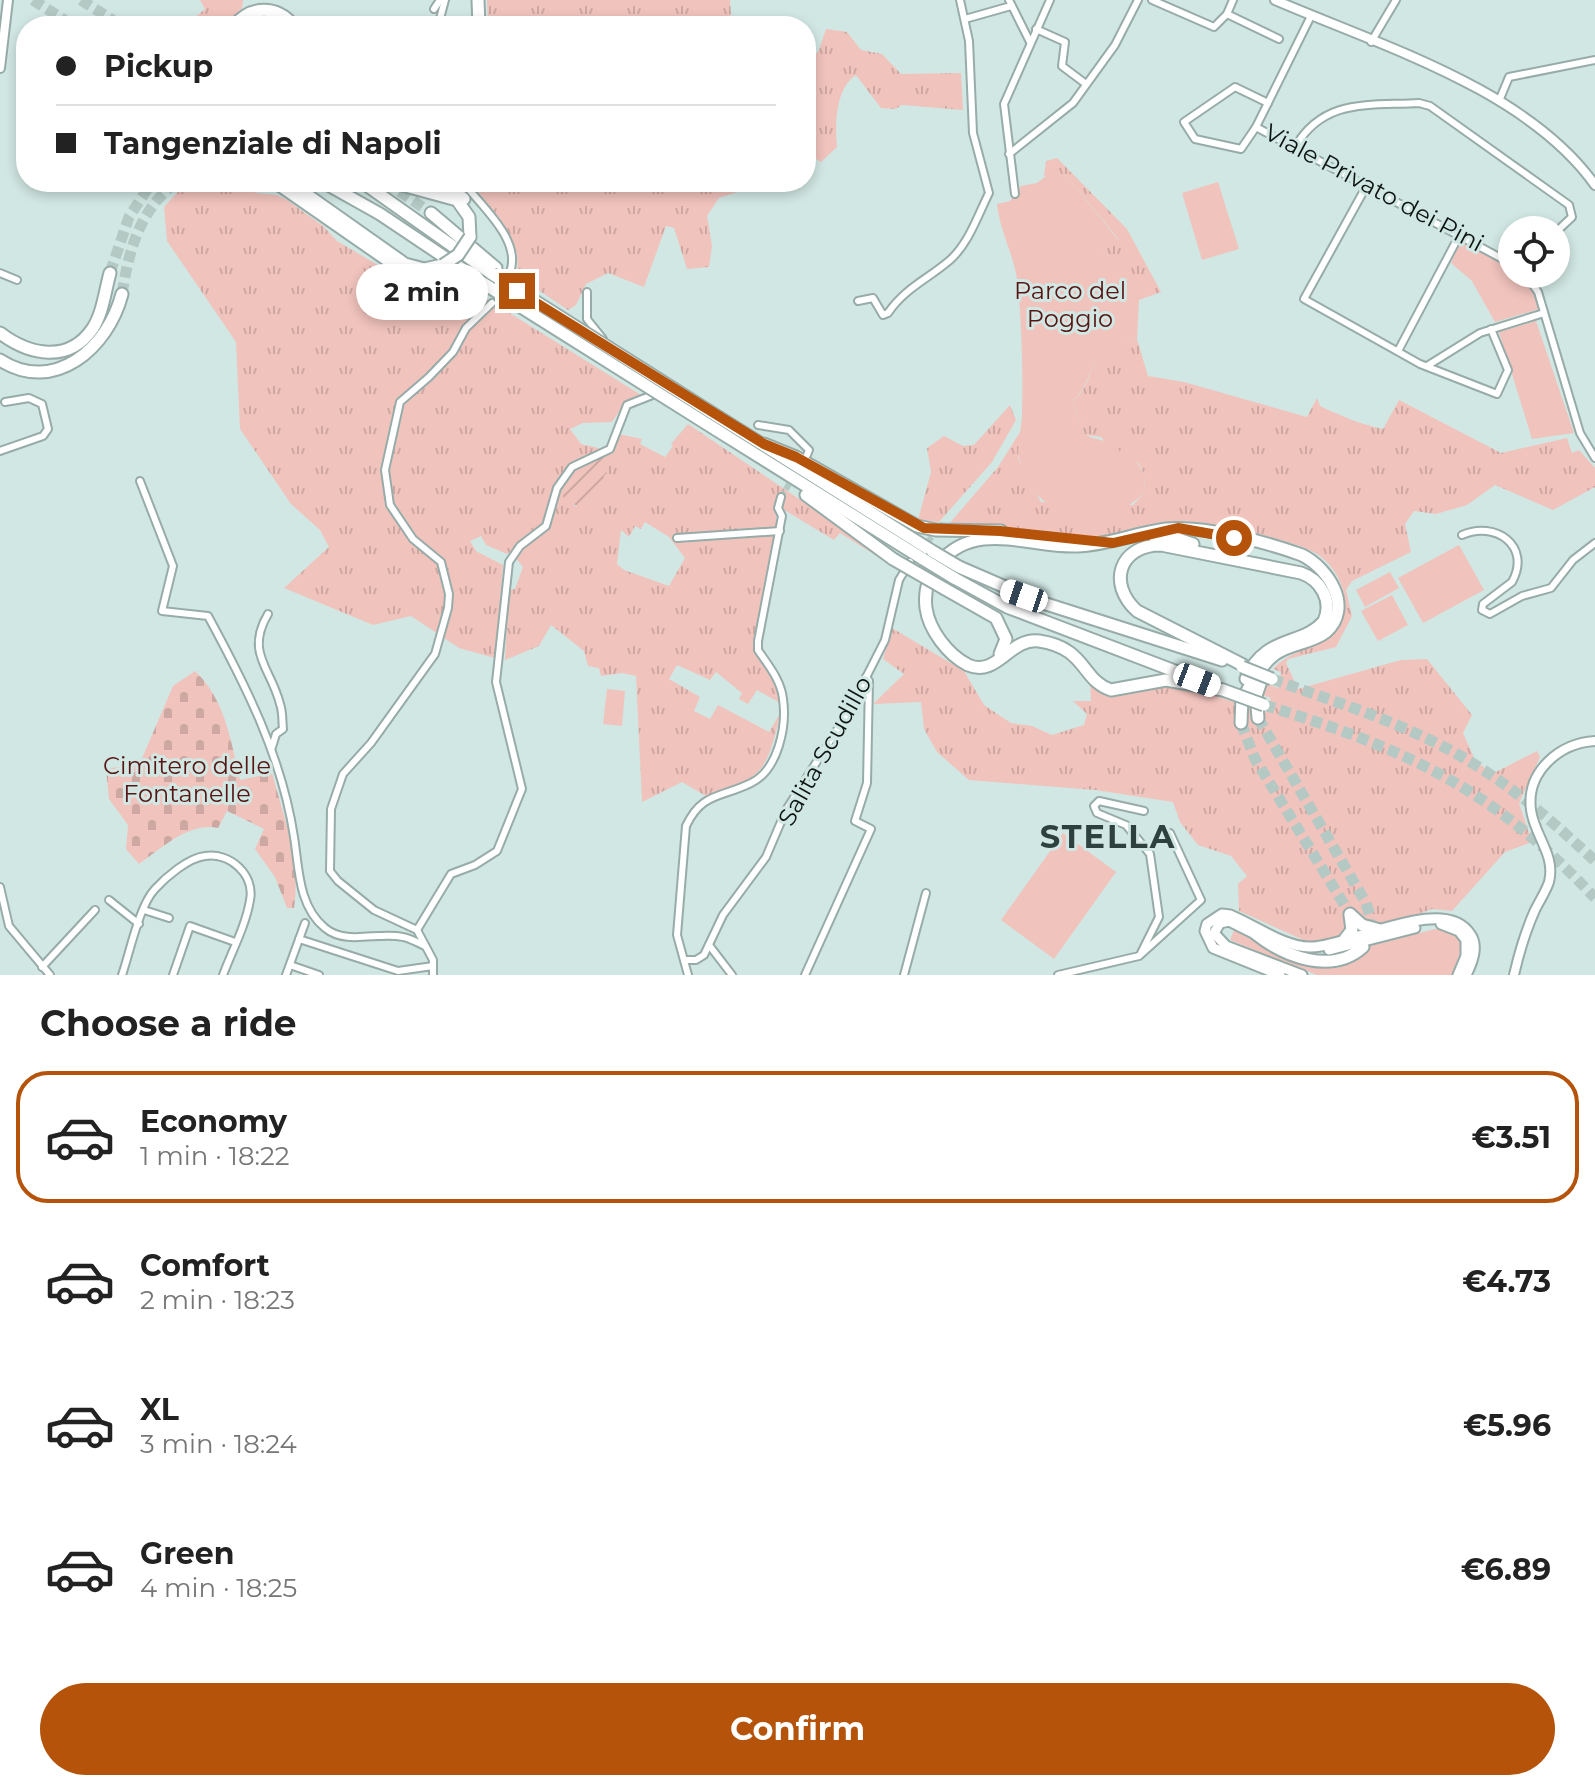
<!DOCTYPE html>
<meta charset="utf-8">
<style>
body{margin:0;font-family:Montserrat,sans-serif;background:#f2f2f2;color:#222;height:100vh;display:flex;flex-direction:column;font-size:30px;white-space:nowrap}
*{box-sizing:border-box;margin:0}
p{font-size:26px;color:#767676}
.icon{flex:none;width:44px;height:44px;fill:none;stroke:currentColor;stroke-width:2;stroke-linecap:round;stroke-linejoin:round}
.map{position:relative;height:975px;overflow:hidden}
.drawer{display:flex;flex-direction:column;background:#fff;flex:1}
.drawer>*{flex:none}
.hud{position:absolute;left:16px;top:16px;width:800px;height:176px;border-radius:32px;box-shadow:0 4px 12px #0003;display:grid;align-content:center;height:176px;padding:0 40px;background:#fff}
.buttons{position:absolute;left:1498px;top:216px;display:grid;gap:16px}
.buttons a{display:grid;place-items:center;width:72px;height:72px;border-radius:50%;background:#fff;box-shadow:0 4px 12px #0003;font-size:40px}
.end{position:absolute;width:36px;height:36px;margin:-18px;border:10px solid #b45309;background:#fff;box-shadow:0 0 0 4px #fff}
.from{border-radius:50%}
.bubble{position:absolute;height:56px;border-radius:28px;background:#fff;box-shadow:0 4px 12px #0003;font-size:26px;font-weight:700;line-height:56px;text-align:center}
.car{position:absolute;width:24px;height:48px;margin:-24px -12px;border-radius:10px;box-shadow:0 0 6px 2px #0007;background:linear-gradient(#fff 24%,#345 0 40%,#fff 0 76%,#345 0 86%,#fff 0)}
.hud b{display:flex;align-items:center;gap:28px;height:76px;font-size:30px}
.hud b+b{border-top:2px solid #e0e0e0}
.hud i{width:20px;height:20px;background:#222}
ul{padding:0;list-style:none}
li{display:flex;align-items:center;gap:24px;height:132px;margin:0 16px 12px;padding:0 24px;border:4px solid transparent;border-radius:32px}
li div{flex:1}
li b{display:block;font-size:30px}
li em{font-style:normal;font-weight:700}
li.on{border-color:#b45309}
li>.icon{width:72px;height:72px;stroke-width:1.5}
h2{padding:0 40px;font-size:36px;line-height:96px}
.cta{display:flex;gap:16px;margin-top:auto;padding:16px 40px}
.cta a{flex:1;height:92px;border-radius:48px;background:#b45309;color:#fff;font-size:32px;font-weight:700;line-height:92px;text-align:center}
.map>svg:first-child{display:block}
.grass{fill:url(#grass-tufts);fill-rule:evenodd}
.cemetery{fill:url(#cemetery-stones)}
.park{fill:#f1c3bd}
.garden{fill:url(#garden-furrows)}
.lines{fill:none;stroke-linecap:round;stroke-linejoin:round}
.street-tunnel{stroke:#b4c8c4;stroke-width:6;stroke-dasharray:6 3;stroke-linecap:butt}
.highway-tunnel{stroke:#b4c8c4;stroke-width:11;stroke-dasharray:11 5.5;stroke-linecap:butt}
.street-casing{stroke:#97aca9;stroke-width:10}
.secondary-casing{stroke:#97aca9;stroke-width:12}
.primary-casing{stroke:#97aca9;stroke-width:13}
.highway-casing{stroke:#97aca9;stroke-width:15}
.street{stroke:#fff;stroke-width:6}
.secondary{stroke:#fff;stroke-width:8}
.primary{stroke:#fff;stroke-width:9}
.highway{stroke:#fff;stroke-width:11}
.highway-bridge-casing{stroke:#97aca9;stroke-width:15;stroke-linecap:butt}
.highway-bridge{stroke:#fff;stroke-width:11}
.route{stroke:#b45309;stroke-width:10}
.labels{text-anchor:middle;stroke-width:6;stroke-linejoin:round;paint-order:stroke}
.street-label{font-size:24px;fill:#0d1513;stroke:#d1e7e3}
.park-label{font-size:24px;fill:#571513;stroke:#d1e7e3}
.district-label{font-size:32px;font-weight:bold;letter-spacing:2px;fill:#2f413e;stroke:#d1e7e3}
</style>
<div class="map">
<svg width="1595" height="975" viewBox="0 0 1595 975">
<defs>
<pattern id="grass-tufts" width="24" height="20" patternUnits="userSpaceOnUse" patternTransform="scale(2)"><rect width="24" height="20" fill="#f1c3bd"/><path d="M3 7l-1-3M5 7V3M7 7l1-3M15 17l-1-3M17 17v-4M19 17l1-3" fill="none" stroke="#cda7a2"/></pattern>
<pattern id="cemetery-stones" width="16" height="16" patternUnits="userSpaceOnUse" patternTransform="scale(2)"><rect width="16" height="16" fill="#f1c3bd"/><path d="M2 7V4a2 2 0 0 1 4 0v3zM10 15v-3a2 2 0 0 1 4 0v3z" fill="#cda7a2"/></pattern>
<pattern id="garden-furrows" width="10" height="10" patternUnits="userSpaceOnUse" patternTransform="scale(2)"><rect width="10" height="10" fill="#f1c3bd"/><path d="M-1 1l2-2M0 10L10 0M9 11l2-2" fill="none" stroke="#cda7a2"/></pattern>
</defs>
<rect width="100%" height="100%" fill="#d1e7e3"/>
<g class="grass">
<polygon points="200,0 243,0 242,8 225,26 185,26 205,9"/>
<polygon points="487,0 730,0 731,15 717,26 488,26"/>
<path d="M826,29l21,3 14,18 21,4 19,20 60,-1 2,37 -61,-5 -7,4 -14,-1 -25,-33c-21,14 -21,49 -19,72l-16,15 -15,-9v-86l13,-17z"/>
<polygon points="1057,158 1127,229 1161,292 1131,303 1124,300 1120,289 1132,278 1103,251 1119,240 1069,179 1063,174 1044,176 1046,161"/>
<polygon points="187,182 249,182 256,193 277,195 287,200 323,226 337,241 405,281 434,292 470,294 489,300 641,395 626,401 612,422 583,423 570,429 581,444 607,450 580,458 572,464 556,483 542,528 507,554 486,545 481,536 470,541 476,551 503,565 495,658 459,648 411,616 373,625 284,588 329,547 320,530 291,504 240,429 236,342 167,241 164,207"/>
<path d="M471,182h276l-7,9 -21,7 -12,18 5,30 -3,21 -22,2 -13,-41 -8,-2 -22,61 -36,-14 -22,11 -10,21 -8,5 -52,-35c10,-34 -27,-66 -45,-93z"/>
<path d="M1137,339l11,37 36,6 123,35 10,-19 3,8c21,10 40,18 63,23l16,-29 102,53 66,-15 5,15 7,-3 16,18v19l-42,23 -58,-25 -28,20 -31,9 -22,-3 -9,13 6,28 -59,29 -6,9 6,26 -16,31 -48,12 -2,4 12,26 103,-29 26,-1 45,56 -9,18 12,27 17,14 45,-23 3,6 -21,46 13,39 -27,10 -53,59 -20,-2 -36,13 -27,2 -35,14 -24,5 -71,-32 -1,-27 9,-8 -16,-20 -33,-11 -18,-23 -7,-20 -78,-12 -126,-10 -32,-28 -13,-23 -3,-27 -48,2 31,-30 -21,-15 9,-31 72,43 20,34 27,18 21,3 20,9 32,-10 3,-11 -14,-13h18l-1,-21 39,12 30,-9 17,-1 89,31 6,-15 -12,-4 3,-12 16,6 3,-16 -8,-3c18,-21 55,-23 66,-42 14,-23 2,-55 -19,-71 -19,-15 -115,-36 -142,-35 -25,1 -51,15 -77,17 -14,1 -29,-4 -43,-6 -37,-4 -73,-7 -110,-7l50,-58 24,-38 -4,30 23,43 92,3 12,-13 -1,-18 -6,-12 -14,2 -23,-27 -16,-2 -13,-34c19,-11 16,-40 34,-52 9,-6 22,-7 31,-10z"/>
<polygon points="1010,405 1016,420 992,462 939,522 918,520 931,472 927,448 944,436 963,446 974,445"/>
<path d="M688,424l212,143 -1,3 -59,-37 -6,7 -48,-29 -4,-4 3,-9 -5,-3 -5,12 2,21 -32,5 -1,4 32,-3 -22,118 14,17 14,35 -25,-14 -9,14 -9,-5 3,-6 -26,-21 -6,8 -33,-15 -8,14 31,18 -6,14 16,8 8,-14 51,27 12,-20c-15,60 -16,65 -75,84l-24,-14 -40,20 -6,-126 -14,-3 -21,3 -2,-8 -11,-2 -4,-15 -33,-26 -12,21 -34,14 4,-70 6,-1 8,-22 -8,-10 30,-26 13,-38h5l13,14c28,-17 33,-43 42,-73l24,5 -2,5 25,13 8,-11 -2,-2zM645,522l24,15 16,21 -16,28 -45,-16 -7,-6 4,-34 8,7 6,-11 6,3z"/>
</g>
<path class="cemetery" d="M195,671c30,28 36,70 45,109l32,-7c12,45 29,88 22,135h-7l-12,-31 -20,-28 9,-20 -37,-18 -9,17c-29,-6 -56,20 -79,36l-13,-15 2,-24 -19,-26 -3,-30 34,-6 33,-77z"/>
<g class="park">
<path d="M1050,173l13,1 6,5 50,62 -16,10 9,8 9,-4 12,23 -13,11 4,11h15l-2,39c-9,3 -22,5 -30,10 -19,12 -17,40 -35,52l13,34c18,8 34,3 39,28l13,-1 7,12 1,18c-18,19 -39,25 -66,22 -33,-4 -48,-20 -59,-52 -5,-12 2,-34 2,-48 1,-42 0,-86 -4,-128 -3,-30 -18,-53 -21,-82l13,-3 11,-15 16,-3z"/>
<polygon points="1218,182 1239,249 1202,260 1182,193"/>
<polygon points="1462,237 1512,267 1512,274 1521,274 1532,288 1539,309 1495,322 1472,281 1451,263"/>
<polygon points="1536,321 1574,433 1532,439 1499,332"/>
<polygon points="1459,545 1484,590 1423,623 1398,578"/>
<polygon points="1390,572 1399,588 1365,607 1356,590"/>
<polygon points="1392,595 1408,625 1378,641 1361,611"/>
<polygon points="607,689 625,691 622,726 603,724"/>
<polygon points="1063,833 1116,872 1054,959 1001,920"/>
<path d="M1435,929c33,0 28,24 17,46h-135l-87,-35 4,-10 72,36 32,2 31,-22z"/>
</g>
<path class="garden" d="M613,451c-1,13 -9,21 -12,35l-23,21 -20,-14 21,-29z"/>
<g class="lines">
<g class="street-tunnel">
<polyline points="781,497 794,476"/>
<polyline points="910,562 944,523"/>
</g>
<g class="highway-tunnel">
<polyline points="33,0 74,26"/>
<polyline points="81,0 122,26"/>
<polyline points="386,182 431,213"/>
<polyline points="110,273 129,217 152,182"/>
<path d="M122,294c7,-44 17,-83 54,-112"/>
<path d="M1272,679c55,20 113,38 166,65 59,29 109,72 157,117"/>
<path d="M1264,705c142,44 227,82 331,193"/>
<polyline points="1258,718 1366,903 1370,916 1369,936"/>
<polyline points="1241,723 1255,759 1350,914"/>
</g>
<defs>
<g id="street">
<polyline points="1009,0 1030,42"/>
<polyline points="1152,0 1214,27 1227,14 1233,0"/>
<polyline points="434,9 440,0"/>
<polyline points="1227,14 1279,39"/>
<polyline points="1311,16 1256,127 1512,264"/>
<polyline points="965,19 1011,6"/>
<polyline points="438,26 445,0"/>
<polyline points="1036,29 1065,42 1062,66 1086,84"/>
<polyline points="1371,42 1396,0"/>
<polyline points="1499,101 1509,77 1595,60"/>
<polyline points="1256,127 1241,149 1195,139 1184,122 1235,87 1268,103"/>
<path d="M1295,147c29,-49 73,-41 124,-44l11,3 139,99 3,12 -16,15"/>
<polyline points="1009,154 1073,103 1115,45 1138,0"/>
<path d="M463,182c18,24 59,58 47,90"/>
<polyline points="1367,185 1304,299 1420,364 1497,394 1508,370 1491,329"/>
<polyline points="1015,194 1004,104 1050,0"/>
<polyline points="0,273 17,280"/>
<polyline points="1525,274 1538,292 1580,433 1595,458"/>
<polyline points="587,292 587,319 603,339"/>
<path d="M858,301l15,-3 10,17 5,-2c17,-25 40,-34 62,-53 19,-17 28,-45 39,-67l-16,-60 -4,-92 -9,-41"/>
<polyline points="1398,351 1460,234"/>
<polyline points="1427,366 1480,333 1544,313"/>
<polyline points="758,425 789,430 809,450 807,455"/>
<polyline points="0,451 43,436 48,429 42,404 29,398 5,402"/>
<path d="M140,481l33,85 -11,45 46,5c38,70 74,141 86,221 5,31 4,69 31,91 22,18 53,3 78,9 7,1 15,6 22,9"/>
<path d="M1462,535c33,-15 70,11 50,47l-29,22 -1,6 8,4 32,-18 29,-8 22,-28 22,-17"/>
<polyline points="677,538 780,531"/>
<path d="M268,614c-23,39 3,54 12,90 3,8 2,17 3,25l-7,5 -4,13"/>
<polyline points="0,887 9,926 50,975"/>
<polyline points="109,900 139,924"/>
<polyline points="144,910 169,918"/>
<polyline points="417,930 451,874 475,865 497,851 522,789 496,682 509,562 520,546 546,526 557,488 572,467 610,449 627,405 655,394 661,388 661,380"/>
<polyline points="299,939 398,971 433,966"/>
<polyline points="709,945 732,975"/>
<polyline points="1141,953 1159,917 1150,854 1126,825 1097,813 1094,806 1099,801 1144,811"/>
<polyline points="687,960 696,960 704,955 723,915 766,857 786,810 849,711 885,640 899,580 910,562"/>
<polyline points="290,965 319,975"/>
<polyline points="42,967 95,910"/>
<path d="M122,975c8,-23 17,-69 33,-86 11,-12 33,-31 50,-33 25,-4 50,19 45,44 -4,25 -18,51 -27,75"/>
<polyline points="173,975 190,926 235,942"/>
<polyline points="286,975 305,923"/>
<polyline points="433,975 433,960 417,930 374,910 338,881 330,871 331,809 343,774 371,743 435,654 448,608 449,594 441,562 413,539 390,505 385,470 400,402 429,377 453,352 466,328 492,303"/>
<path d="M688,975l-11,-40 9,-109c16,-34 35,-28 65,-43 27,-13 36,-56 32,-84 -2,-19 -15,-34 -25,-49v-9l24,-125 -4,-8 3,-11"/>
<polyline points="805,975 871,829 855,821 867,783 869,681 866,677"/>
<polyline points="904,975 926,893"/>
<polyline points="1058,975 1139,956 1201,900 1170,833"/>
</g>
<g id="secondary">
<path d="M1275,0c104,45 252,89 320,185"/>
<polyline points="0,68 8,0"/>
<path d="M1514,975c5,-22 12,-45 21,-65 5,-10 11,-19 14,-28 7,-27 -15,-47 -18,-72 -5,-38 28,-67 64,-69"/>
</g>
<g id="primary">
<polyline points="1441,924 1459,931 1466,940 1466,956 1458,975"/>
<polyline points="1261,937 1229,921 1220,923 1214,933 1226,946 1302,975"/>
<polyline points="1329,950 1415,928"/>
<path d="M1280,975l-67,-27 -8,-17 2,-7 15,-10 8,1c24,10 56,33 81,32 38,0 133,-54 159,-13 9,12 2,29 -4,41"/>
</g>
<g id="highway">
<polyline points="478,0 479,26"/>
<path d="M234,26c17,-21 43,-21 60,0"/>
<polyline points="275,182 403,271 422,279 480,291"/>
<polyline points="289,182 405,264 424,269 443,265"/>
<polyline points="323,182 380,214 486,285"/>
<polyline points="362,182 492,274"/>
<polyline points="391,182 457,200 469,217 470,237"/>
<polyline points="444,182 464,199"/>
<polyline points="431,213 496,268"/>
<path d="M0,333c29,22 69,31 93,-5 10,-16 12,-37 17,-55"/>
<path d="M0,360c54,35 108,-12 122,-66"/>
<polyline points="720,418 932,551"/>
<polyline points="715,429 923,559"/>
<polyline points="764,444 796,457 917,526 936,530 1001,531"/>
<polyline points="806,495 893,559"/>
<polyline points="1155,537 1175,538 1193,544"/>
<polyline points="959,567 1040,602 1222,660"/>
<polyline points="954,578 1007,607 1193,678"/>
<polyline points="945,589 996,618 1006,639 1000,654"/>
<path d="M1243,665l-106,-54c-30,-27 -18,-66 24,-66l140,28c20,7 32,28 23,48 -22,26 -59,13 -78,58"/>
<path d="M1223,690l-57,-10 -55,10c-30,-10 -24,-42 -72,-49 -29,-4 -42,37 -71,24 -20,-10 -39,-35 -42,-57 -2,-17 2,-32 13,-45 37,-44 91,-15 138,-17 32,-1 58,-13 89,-17 37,-4 100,13 136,26 26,13 52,52 24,77 -15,12 -37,11 -52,23 -16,13 -24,29 -32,47"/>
<polyline points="1258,718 1256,696 1263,675"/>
<polyline points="1241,723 1242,696"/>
<polyline points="1350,914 1362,925 1380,930"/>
<path d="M1256,934c29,23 76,41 107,13"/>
<polyline points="1345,939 1352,930 1350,915"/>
</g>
</defs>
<use href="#street" class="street-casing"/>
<use href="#secondary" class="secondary-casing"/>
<use href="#primary" class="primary-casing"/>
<use href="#highway" class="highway-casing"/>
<use href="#street" class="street"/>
<use href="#secondary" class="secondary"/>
<use href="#primary" class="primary"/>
<use href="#highway" class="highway"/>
<defs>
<g id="highway-bridge">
<polyline points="443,265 458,255 470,237"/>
<polyline points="492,274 720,418"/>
<polyline points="486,285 715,429"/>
<polyline points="932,551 959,567"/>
<polyline points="893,559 945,589"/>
<polyline points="923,559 954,578"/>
<polyline points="1242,667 1272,679"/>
<polyline points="1223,690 1264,705"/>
</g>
</defs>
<use href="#highway-bridge" class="highway-bridge-casing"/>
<use href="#highway-bridge" class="highway-bridge"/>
</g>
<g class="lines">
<polyline class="route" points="517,291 764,444 796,457 924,528 1000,531 1113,543 1178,528 1234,538"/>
</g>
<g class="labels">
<g class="street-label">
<text transform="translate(1374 188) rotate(28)" y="8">Viale Privato dei Pini</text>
<text transform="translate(825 751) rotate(-61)" y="8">Salita Scudillo</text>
</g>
<g class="park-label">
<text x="1070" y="299">Parco del<tspan x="1070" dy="28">Poggio</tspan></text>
<text x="187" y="774">Cimitero delle<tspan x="187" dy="28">Fontanelle</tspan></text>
</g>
<g class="district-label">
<text x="1108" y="848">STELLA</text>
</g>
</g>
</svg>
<div class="buttons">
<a><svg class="icon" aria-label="locate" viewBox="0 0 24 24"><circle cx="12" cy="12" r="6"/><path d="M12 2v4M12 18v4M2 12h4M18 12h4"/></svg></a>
</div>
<i class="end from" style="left:1234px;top:538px"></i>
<i class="end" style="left:517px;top:291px"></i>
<div class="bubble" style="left:356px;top:264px;width:132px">2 min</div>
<i class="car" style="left:1024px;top:596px;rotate:289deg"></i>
<i class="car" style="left:1197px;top:680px;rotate:111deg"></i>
<div class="hud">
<b><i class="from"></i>Pickup</b>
<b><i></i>Tangenziale di Napoli</b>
</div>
</div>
<section class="drawer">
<h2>Choose a ride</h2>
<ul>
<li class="on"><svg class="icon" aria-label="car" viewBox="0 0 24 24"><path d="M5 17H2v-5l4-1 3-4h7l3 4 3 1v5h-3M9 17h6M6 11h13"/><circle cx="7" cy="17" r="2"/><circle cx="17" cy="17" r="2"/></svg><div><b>Economy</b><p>1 min · 18:22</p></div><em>€3.51</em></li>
<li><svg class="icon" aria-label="car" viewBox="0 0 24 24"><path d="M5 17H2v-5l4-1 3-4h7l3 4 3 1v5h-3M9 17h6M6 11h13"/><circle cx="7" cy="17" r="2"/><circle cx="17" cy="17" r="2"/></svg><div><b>Comfort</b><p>2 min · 18:23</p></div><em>€4.73</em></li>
<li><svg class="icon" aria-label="car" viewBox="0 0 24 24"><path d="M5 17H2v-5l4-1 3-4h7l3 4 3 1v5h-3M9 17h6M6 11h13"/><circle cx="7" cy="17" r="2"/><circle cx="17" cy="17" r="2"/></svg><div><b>XL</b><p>3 min · 18:24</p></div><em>€5.96</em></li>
<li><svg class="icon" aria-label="car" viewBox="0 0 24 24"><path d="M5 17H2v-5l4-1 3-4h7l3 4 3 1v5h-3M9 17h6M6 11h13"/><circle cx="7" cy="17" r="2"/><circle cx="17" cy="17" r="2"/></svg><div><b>Green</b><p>4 min · 18:25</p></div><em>€6.89</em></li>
</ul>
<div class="cta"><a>Confirm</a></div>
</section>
